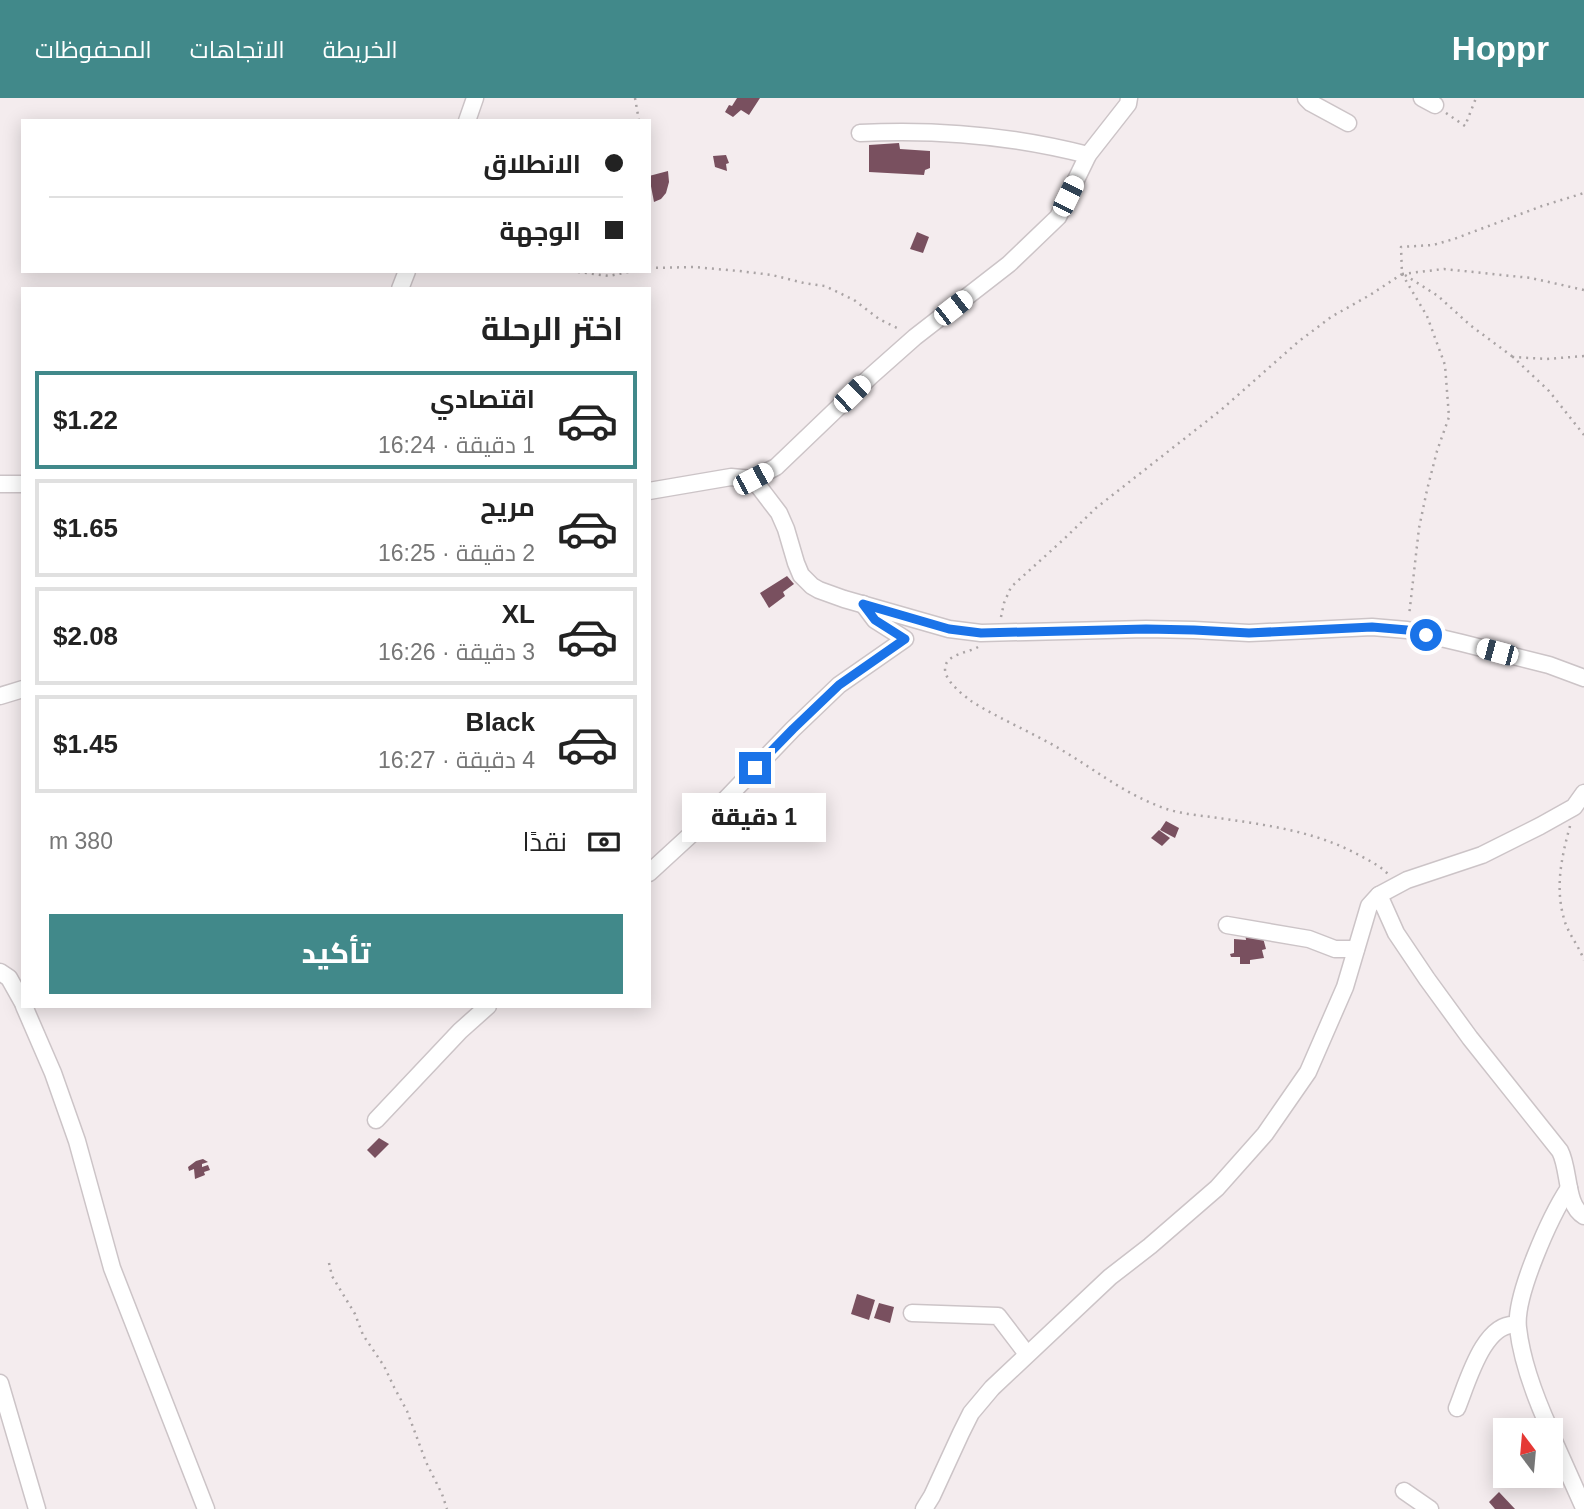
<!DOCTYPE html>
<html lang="ar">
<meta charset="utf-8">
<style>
body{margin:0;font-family:Arial,Cairo,sans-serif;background:#f6f6f6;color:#222;direction:rtl;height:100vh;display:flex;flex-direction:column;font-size:26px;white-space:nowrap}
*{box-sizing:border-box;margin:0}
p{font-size:23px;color:#767676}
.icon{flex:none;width:38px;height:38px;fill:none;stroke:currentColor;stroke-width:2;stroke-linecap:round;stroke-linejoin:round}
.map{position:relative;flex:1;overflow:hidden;direction:ltr}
.side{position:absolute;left:21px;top:189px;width:630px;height:721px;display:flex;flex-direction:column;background:#fff;border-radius:0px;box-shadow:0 4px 18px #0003;direction:rtl}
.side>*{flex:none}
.top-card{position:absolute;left:21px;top:21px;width:630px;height:154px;border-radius:0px;box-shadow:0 4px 18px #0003;direction:rtl;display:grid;align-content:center;height:154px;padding:0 28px;background:#fff}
.needle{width:46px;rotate:344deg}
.tools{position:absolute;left:1493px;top:1320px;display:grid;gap:14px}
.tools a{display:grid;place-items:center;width:70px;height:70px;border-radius:0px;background:#fff;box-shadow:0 4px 18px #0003;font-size:35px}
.end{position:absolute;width:32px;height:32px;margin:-16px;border:9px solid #1a73e8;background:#fff;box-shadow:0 0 0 4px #fff}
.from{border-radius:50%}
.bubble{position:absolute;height:49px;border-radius:0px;background:#fff;box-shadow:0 4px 18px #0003;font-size:23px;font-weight:800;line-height:49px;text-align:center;direction:rtl}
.car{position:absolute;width:21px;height:42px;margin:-21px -10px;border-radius:9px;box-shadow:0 0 5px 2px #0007;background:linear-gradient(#fff 24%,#345 0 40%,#fff 0 76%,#345 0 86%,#fff 0)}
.top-card b{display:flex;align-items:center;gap:24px;height:66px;font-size:26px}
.top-card b+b{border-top:2px solid #e0e0e0}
.top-card i{width:18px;height:18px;background:#222}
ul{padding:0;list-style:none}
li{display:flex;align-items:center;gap:21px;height:98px;margin:0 14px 10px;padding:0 14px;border:4px solid #e0e0e0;border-radius:0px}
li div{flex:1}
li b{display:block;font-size:26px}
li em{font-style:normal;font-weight:800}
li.current{border-color:#41898a}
li>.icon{width:63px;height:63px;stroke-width:1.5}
h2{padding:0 28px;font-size:32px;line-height:84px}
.pay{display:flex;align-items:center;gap:18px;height:77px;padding:0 28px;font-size:26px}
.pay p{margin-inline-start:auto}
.action{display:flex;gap:14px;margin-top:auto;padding:14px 28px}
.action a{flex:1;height:80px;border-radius:0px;background:#41898a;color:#fff;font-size:28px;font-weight:800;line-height:80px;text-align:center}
header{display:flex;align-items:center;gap:42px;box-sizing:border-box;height:98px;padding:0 35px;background:#41898a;color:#fff}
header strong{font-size:33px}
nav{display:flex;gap:38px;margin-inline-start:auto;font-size:24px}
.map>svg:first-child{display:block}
.building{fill:#79505f}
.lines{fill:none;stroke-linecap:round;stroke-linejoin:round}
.minor-casing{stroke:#ccc4c7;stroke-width:19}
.path{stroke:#aaa4a5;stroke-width:2.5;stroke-dasharray:2 5;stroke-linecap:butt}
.minor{stroke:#fff;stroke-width:16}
.route{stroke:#1a73e8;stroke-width:9}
</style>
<header>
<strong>Hoppr</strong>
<nav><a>الخريطة</a><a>الاتجاهات</a><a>المحفوظات</a></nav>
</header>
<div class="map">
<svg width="1584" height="1411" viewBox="0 0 1584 1411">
<rect width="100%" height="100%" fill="#f4ecee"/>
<g class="building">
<polygon points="737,0 760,0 749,17 741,12 733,19 725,14 729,7 732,8"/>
<polygon points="899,45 900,51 930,53 930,70 925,72 924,77 869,74 869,47"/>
<polygon points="726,57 729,65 726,66 727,73 715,69 713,58"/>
<polygon points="668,73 669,84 666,95 661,101 654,104 649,78"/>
<polygon points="917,134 929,139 923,155 910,151"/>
<polygon points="787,478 794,486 783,494 785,498 769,510 760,495"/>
<polygon points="1166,723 1179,730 1175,740 1160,732"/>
<polygon points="1159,732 1170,740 1162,748 1151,740"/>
<polygon points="1245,835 1263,840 1266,851 1262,852 1264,860 1250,862 1250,866 1240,866 1240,859 1231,859 1230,856 1234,855 1234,841 1246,842"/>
<polygon points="379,1040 389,1046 375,1060 367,1052"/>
<polygon points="203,1061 208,1064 202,1066 202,1069 208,1067 210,1072 204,1074 205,1077 195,1081 194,1071 189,1073 188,1069 196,1063"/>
<polygon points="857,1196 875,1202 869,1222 851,1216"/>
<polygon points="879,1205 894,1209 890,1225 874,1220"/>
<polygon points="1499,1394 1515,1411 1495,1411 1489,1404"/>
</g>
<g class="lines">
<defs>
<g id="minor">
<polyline points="1306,0 1311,5 1348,25"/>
<polyline points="1422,0 1435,7"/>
<polyline points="467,23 475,0"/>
<path d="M860,35c77,-4 154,3 228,22"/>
<polyline points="400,191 407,173"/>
<polyline points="753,381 779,415 786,431 796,465 801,477 812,488 819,492 844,501 949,531 981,535 1146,531 1194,532 1249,535 1372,529 1407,532 1462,545 1549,567 1584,580"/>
<polyline points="0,386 23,386"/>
<polyline points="649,393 731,379 753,381 776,369 871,278 915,239 1009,166 1058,119 1088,57 1128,6 1129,0"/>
<polyline points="0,598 23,591"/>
<polyline points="649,775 698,730 793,631 839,587 905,541 875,522 863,506"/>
<path d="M1379,797l17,38 31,46 43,59 90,113c10,19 5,54 24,65"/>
<polyline points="1227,827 1309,841 1335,851 1356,851"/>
<polyline points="0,874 9,880 23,905"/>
<polyline points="24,908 53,975 77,1043 112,1170 206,1411"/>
<polyline points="376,1022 460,933 488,908"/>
<polyline points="912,1215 998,1218 1027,1256"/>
<polyline points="0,1285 37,1411"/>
<path d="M1457,1310c10,-24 27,-88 60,-83"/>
<path d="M1550,1332c-15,-33 -28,-67 -32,-102 -4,-32 33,-113 51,-140"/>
<polyline points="1550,1334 1584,1410"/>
<polyline points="1404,1393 1430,1411"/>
<polyline points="924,1411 932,1398 961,1335 971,1315 992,1290 1110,1179 1150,1148 1217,1090 1265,1036 1308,974 1345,889 1369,808 1379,797 1407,782 1482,757 1540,728 1574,709 1584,695"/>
</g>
</defs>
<use href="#minor" class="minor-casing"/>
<g class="path">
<polyline points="635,0 639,23"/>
<polyline points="1446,15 1465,28 1476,0"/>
<polyline points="649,170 694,169 739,173 772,177 804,185 825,188 854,202 879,221 899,231"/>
<polyline points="571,173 609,178 633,173"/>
<polyline points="1402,176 1427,218 1445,267 1449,319 1437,353 1427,392 1419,430 1409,518"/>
<polyline points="1402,176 1444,171 1531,180 1584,192"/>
<polyline points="1405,177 1438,198 1470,227 1513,259"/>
<polyline points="1584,258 1547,261 1513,259 1549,293 1584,337"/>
<polyline points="1001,519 1004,505 1011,489 1064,441 1096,410 1221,312 1298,244 1331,219 1370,197 1402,176 1401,149 1433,147 1454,141 1542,108 1584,95"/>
<path d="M978,549c-10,6 -33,7 -33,22 0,12 17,25 26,32 30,19 63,32 94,51 30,18 58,40 91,53 20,9 42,10 63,13 47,7 95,13 138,36 11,6 22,11 31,20"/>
<path d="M1570,728c-9,33 -16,65 -4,99 5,12 13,22 18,35"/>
<polyline points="329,1165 332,1178 355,1216 363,1237 384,1268 394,1289 407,1313 426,1364 442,1396 447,1411"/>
</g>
<use href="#minor" class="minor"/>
</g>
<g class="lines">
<polyline class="route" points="755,670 793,631 839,587 905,541 875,522 863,506 949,531 981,535 1146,531 1194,532 1249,535 1372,529 1407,532 1426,537"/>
</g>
</svg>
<div class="tools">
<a><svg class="needle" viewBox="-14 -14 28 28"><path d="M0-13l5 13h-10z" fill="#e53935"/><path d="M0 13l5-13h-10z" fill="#767676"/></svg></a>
</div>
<i class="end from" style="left:1426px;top:537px"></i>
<i class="end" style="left:755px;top:670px"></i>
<div class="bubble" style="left:682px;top:695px;width:144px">1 دقيقة</div>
<i class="car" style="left:1068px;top:98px;rotate:26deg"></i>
<i class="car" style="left:953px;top:210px;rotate:52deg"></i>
<i class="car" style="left:852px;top:296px;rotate:46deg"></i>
<i class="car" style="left:753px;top:381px;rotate:62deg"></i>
<i class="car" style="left:1497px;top:554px;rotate:285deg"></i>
<div class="top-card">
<b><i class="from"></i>الانطلاق</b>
<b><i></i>الوجهة</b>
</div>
<section class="side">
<h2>اختر الرحلة</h2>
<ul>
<li class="current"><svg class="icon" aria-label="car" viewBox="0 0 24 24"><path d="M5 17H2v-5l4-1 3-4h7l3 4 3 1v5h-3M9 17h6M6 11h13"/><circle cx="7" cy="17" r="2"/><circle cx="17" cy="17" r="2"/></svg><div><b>اقتصادي</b><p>1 دقيقة · 16:24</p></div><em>$1.22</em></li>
<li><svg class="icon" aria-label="car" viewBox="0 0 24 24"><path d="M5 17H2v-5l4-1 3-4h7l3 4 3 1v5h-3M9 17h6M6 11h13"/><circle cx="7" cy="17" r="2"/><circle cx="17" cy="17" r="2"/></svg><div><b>مريح</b><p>2 دقيقة · 16:25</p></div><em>$1.65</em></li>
<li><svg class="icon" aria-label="car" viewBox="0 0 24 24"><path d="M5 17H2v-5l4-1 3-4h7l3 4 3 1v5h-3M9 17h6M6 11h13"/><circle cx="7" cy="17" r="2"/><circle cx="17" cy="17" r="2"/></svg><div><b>XL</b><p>3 دقيقة · 16:26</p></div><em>$2.08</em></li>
<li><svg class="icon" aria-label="car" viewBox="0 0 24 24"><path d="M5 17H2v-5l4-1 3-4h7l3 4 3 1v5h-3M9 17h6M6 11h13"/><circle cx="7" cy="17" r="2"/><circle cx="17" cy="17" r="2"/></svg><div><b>Black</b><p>4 دقيقة · 16:27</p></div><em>$1.45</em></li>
</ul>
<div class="pay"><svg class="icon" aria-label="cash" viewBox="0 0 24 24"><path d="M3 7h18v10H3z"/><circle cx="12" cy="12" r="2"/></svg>نقدًا<p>380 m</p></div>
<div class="action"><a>تأكيد</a></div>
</section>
</div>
